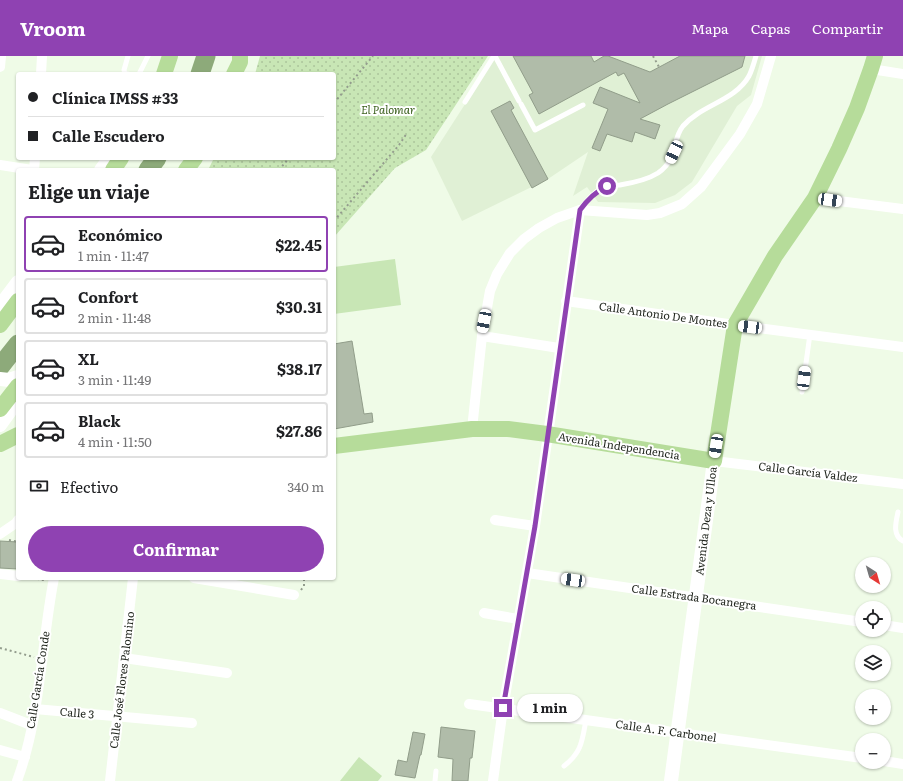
<!DOCTYPE html>
<html lang="es">
<meta charset="utf-8">
<style>
body{margin:0;font-family:Literata,serif;background:#f2f2f2;color:#202124;height:100vh;display:flex;flex-direction:column;font-size:15px;white-space:nowrap}
*{box-sizing:border-box;margin:0}
p{font-size:13px;color:#757577}
.icon{flex:none;width:22px;height:22px;fill:none;stroke:currentColor;stroke-width:2;stroke-linecap:round;stroke-linejoin:round}
.map{position:relative;flex:1;overflow:hidden}
.sheet{position:absolute;left:16px;top:112px;width:320px;height:412px;display:flex;flex-direction:column;background:#fff;border-radius:4px;box-shadow:0 1px 3px #0004}
.sheet>*{flex:none}
.banner{position:absolute;left:16px;top:16px;width:320px;height:88px;border-radius:4px;box-shadow:0 1px 3px #0004;display:grid;align-content:center;height:88px;padding:0 12px;background:#fff}
.needle{width:26px;rotate:143deg}
.tools{position:absolute;left:855px;top:501px;display:grid;gap:8px}
.tools a{display:grid;place-items:center;width:36px;height:36px;border-radius:50%;background:#fff;box-shadow:0 1px 3px #0004;font-size:20px}
.end{position:absolute;width:18px;height:18px;margin:-9px;border:5px solid #8f42b2;background:#fff;box-shadow:0 0 0 2px #fff}
.from{border-radius:50%}
.bubble{position:absolute;height:28px;border-radius:14px;background:#fff;box-shadow:0 1px 3px #0004;font-size:13px;font-weight:700;line-height:28px;text-align:center}
.car{position:absolute;width:12px;height:24px;margin:-12px -6px;border-radius:5px;box-shadow:0 0 3px 1px #0007;background:linear-gradient(#fff 24%,#345 0 40%,#fff 0 76%,#345 0 86%,#fff 0)}
.banner b{display:flex;align-items:center;gap:14px;height:38px;font-size:15px}
.banner b+b{border-top:1px solid #e0e0e0}
.banner i{width:10px;height:10px;background:#202124}
ul{padding:0;list-style:none}
li{display:flex;align-items:center;gap:12px;height:56px;margin:0 8px 6px;padding:0 4px;border:2px solid #e0e0e0;border-radius:4px}
li div{flex:1}
li b{display:block;font-size:15px}
li em{font-style:normal;font-weight:700}
li.selected{border-color:#8f42b2}
li>.icon{width:36px;height:36px;stroke-width:1.5}
h2{padding:0 12px;font-size:18px;line-height:48px}
.pay{display:flex;align-items:center;gap:10px;height:44px;padding:0 12px;font-size:15px}
.pay p{margin-inline-start:auto}
.button{display:flex;gap:8px;margin-top:auto;padding:8px 12px}
.button a{flex:1;height:46px;border-radius:24px;background:#8f42b2;color:#fff;font-size:16px;font-weight:700;line-height:46px;text-align:center}
header{display:flex;align-items:center;gap:24px;box-sizing:border-box;height:56px;padding:0 20px;background:#8f42b2;color:#fff}
header strong{font-size:19px}
nav{display:flex;gap:22px;margin-inline-start:auto;font-size:14px}
.map>svg:first-child{display:block}
.built{fill:#e0f0d5}
.green{fill:url(#green-dots)}
.pitch{fill:#c8e6b5}
.lines{fill:none;stroke-linecap:round;stroke-linejoin:round}
.river{stroke:#8daa7a;stroke-width:19}
.building{fill:#b0bca9;stroke:#919d8a}
.path{stroke:#939c8d;stroke-width:2;stroke-dasharray:2 3;stroke-linecap:butt}
.lane{stroke:#fff;stroke-width:5}
.street{stroke:#fff;stroke-width:10}
.secondary{stroke:#fff;stroke-width:14}
.primary{stroke:#b6dc9a;stroke-width:16}
.route{stroke:#8f42b2;stroke-width:5}
.labels{text-anchor:middle;stroke-width:4;stroke-linejoin:round;paint-order:stroke}
.park-label{font-size:11px;font-style:italic;fill:#3e6220;stroke:#fff}
.street-label{font-size:11px;fill:#1e231b;stroke:#fff}
</style>
<header>
<strong>Vroom</strong>
<nav><a>Mapa</a><a>Capas</a><a>Compartir</a></nav>
</header>
<div class="map">
<svg width="903" height="725" viewBox="0 0 903 725">
<defs>
<pattern id="green-dots" width="8" height="8" patternUnits="userSpaceOnUse"><rect width="8" height="8" fill="#c8e6b5"/><path d="M2 2h.1M6 6h.1" fill="none" stroke="#abc59b" stroke-width="1.8" stroke-linecap="round"/></pattern>
</defs>
<rect width="100%" height="100%" fill="#effbe7"/>
<polygon class="built" points="496,0 762,0 751,39 737,50 692,126 675,139 655,147 598,146 587,131 573,140 588,96 548,123 462,165 431,101"/>
<polygon class="green" points="260,0 488,0 426,94 395,112 334,181 334,114 208,114 214,102 334,102 334,18 255,18"/>
<g class="pitch">
<polygon points="395,203 401,249 334,258 334,211"/>
<polygon points="359,701 382,720 378,725 340,725"/>
</g>
<g class="lines">
<g class="river">
<polyline points="200,18 206,0"/>
<polyline points="148,114 157,102"/>
<polyline points="0,311 18,288"/>
</g>
</g>
<g class="building">
<polygon points="513,0 591,0 594,6 604,0 608,0 650,16 680,0 745,0 742,11 668,48 640,63 660,69 655,83 635,76 632,86 607,78 600,95 592,92 608,53 593,47 600,31 640,47 624,17 618,20 616,16 539,58 529,39 533,37"/>
<polygon points="510,45 514,52 511,54 548,123 532,132 491,55"/>
<polygon points="352,285 364,358 372,357 373,366 334,373 334,288"/>
<polygon points="0,485 18,486 18,513 0,512"/>
<polygon points="441,671 475,675 472,702 470,702 468,725 452,725 453,703 438,701"/>
<polygon points="413,676 425,678 421,699 420,699 415,722 395,719 398,704 407,706"/>
</g>
<g class="lines">
<g class="path">
<polyline points="653,0 659,11"/>
<polyline points="334,47 373,0"/>
<polyline points="279,114 289,102"/>
<polyline points="334,165 399,89 407,77"/>
<polyline points="9,484 18,486"/>
<polyline points="32,522 44,524"/>
<polyline points="301,534 304,530 304,522"/>
<polyline points="0,592 34,601"/>
</g>
<g class="lane">
<polyline points="128,0 124,14 125,18 128,18"/>
<polyline points="495,0 519,45"/>
<polyline points="139,18 148,0"/>
<polyline points="465,46 494,0"/>
<polyline points="521,48 535,74 583,49"/>
<path d="M580,153c7,-9 16,-20 28,-23 3,-1 8,-1 12,-1 12,-2 27,-5 38,-12 21,-15 13,-32 25,-47 18,-21 52,-25 66,-50 3,-6 5,-13 7,-20"/>
<polyline points="802,336 810,278"/>
<path d="M898,456c-2,10 -6,23 5,29"/>
<path d="M564,710c18,-14 18,-25 22,-46"/>
<polyline points="435,725 436,715"/>
</g>
<g class="street">
<polyline points="0,11 1,0"/>
<polyline points="871,13 903,18"/>
<polyline points="41,18 42,0"/>
<polyline points="0,109 32,114"/>
<polyline points="34,114 35,102"/>
<polyline points="815,142 903,153"/>
<polyline points="566,245 735,269 903,291"/>
<polyline points="482,280 559,292"/>
<polyline points="472,373 482,280 490,235 497,218 510,197 524,183 539,172 557,162 580,154 647,159 660,157 682,148 701,131 740,78 757,48 771,0"/>
<polyline points="714,405 903,428"/>
<polyline points="495,464 535,470"/>
<polyline points="0,478 16,467 18,464"/>
<polyline points="527,517 862,566"/>
<polyline points="0,518 18,520"/>
<polyline points="194,522 294,539"/>
<polyline points="484,557 518,563"/>
<polyline points="884,569 903,572"/>
<polyline points="124,602 227,617"/>
<polyline points="469,648 862,702"/>
<polyline points="35,653 192,667"/>
<polyline points="0,657 31,669"/>
<polyline points="0,694 25,701"/>
<polyline points="884,705 903,708"/>
<path d="M17,725c24,-65 24,-136 37,-203"/>
<polyline points="110,725 133,522"/>
<polyline points="493,725 503,652 535,470 580,154"/>
</g>
<g class="secondary">
<polyline points="101,114 110,102"/>
<polyline points="0,250 18,226"/>
<polyline points="0,323 9,324 18,321"/>
<polyline points="0,369 18,344"/>
<polyline points="671,725 714,405"/>
</g>
<g class="primary">
<polyline points="164,18 170,0"/>
<polyline points="234,18 240,6 240,0"/>
<polyline points="113,114 121,102"/>
<polyline points="186,114 195,102"/>
<polyline points="0,269 18,245"/>
<polyline points="0,353 18,330"/>
<polyline points="0,388 18,379"/>
<polyline points="334,390 472,373 508,373 547,378 714,405 735,269 775,200 815,142 839,93 857,52 871,13 875,0"/>
</g>
</g>
<g class="lines">
<path class="route" d="M503,652l32,-182 45,-316c8,-11 15,-18 27,-24"/>
</g>
<g class="labels">
<g class="park-label">
<text x="388" y="58">El Palomar</text>
</g>
<g class="street-label">
<text transform="translate(663 259) rotate(8)" y="4">Calle Antonio De Montes</text>
<text transform="translate(619 390) rotate(9)" y="4">Avenida Independencia</text>
<text transform="translate(808 416) rotate(7)" y="4">Calle García Valdez</text>
<text transform="translate(706 465) rotate(-83)" y="4">Avenida Deza y Ulloa</text>
<text transform="translate(694 541) rotate(8)" y="4">Calle Estrada Bocanegra</text>
<text transform="translate(38 624) rotate(-81)" y="4">Calle García Conde</text>
<text transform="translate(122 624) rotate(-83)" y="4">Calle José Flores Palomino</text>
<text transform="translate(77 657) rotate(5)" y="4">Calle 3</text>
<text transform="translate(666 675) rotate(8)" y="4">Calle A. F. Carbonel</text>
</g>
</g>
</svg>
<div class="tools">
<a><svg class="needle" viewBox="-14 -14 28 28"><path d="M0-13l5 13h-10z" fill="#e53935"/><path d="M0 13l5-13h-10z" fill="#757577"/></svg></a>
<a><svg class="icon" aria-label="locate" viewBox="0 0 24 24"><circle cx="12" cy="12" r="6"/><path d="M12 2v4M12 18v4M2 12h4M18 12h4"/></svg></a>
<a><svg class="icon" aria-label="layers" viewBox="0 0 24 24"><path d="M12 4l9 5-9 5-9-5zM3 14l9 5 9-5"/></svg></a>
<a>+</a>
<a>−</a>
</div>
<i class="end from" style="left:607px;top:130px"></i>
<i class="end" style="left:503px;top:652px"></i>
<div class="bubble" style="left:517px;top:638px;width:66px">1 min</div>
<i class="car" style="left:674px;top:96px;rotate:205deg"></i>
<i class="car" style="left:830px;top:144px;rotate:98deg"></i>
<i class="car" style="left:484px;top:265px;rotate:191deg"></i>
<i class="car" style="left:750px;top:271px;rotate:277deg"></i>
<i class="car" style="left:804px;top:322px;rotate:7deg"></i>
<i class="car" style="left:716px;top:390px;rotate:189deg"></i>
<i class="car" style="left:573px;top:524px;rotate:278deg"></i>
<div class="banner">
<b><i class="from"></i>Clínica IMSS #33</b>
<b><i></i>Calle Escudero</b>
</div>
<section class="sheet">
<h2>Elige un viaje</h2>
<ul>
<li class="selected"><svg class="icon" aria-label="car" viewBox="0 0 24 24"><path d="M5 17H2v-5l4-1 3-4h7l3 4 3 1v5h-3M9 17h6M6 11h13"/><circle cx="7" cy="17" r="2"/><circle cx="17" cy="17" r="2"/></svg><div><b>Económico</b><p>1 min · 11:47</p></div><em>$22.45</em></li>
<li><svg class="icon" aria-label="car" viewBox="0 0 24 24"><path d="M5 17H2v-5l4-1 3-4h7l3 4 3 1v5h-3M9 17h6M6 11h13"/><circle cx="7" cy="17" r="2"/><circle cx="17" cy="17" r="2"/></svg><div><b>Confort</b><p>2 min · 11:48</p></div><em>$30.31</em></li>
<li><svg class="icon" aria-label="car" viewBox="0 0 24 24"><path d="M5 17H2v-5l4-1 3-4h7l3 4 3 1v5h-3M9 17h6M6 11h13"/><circle cx="7" cy="17" r="2"/><circle cx="17" cy="17" r="2"/></svg><div><b>XL</b><p>3 min · 11:49</p></div><em>$38.17</em></li>
<li><svg class="icon" aria-label="car" viewBox="0 0 24 24"><path d="M5 17H2v-5l4-1 3-4h7l3 4 3 1v5h-3M9 17h6M6 11h13"/><circle cx="7" cy="17" r="2"/><circle cx="17" cy="17" r="2"/></svg><div><b>Black</b><p>4 min · 11:50</p></div><em>$27.86</em></li>
</ul>
<div class="pay"><svg class="icon" aria-label="cash" viewBox="0 0 24 24"><path d="M3 7h18v10H3z"/><circle cx="12" cy="12" r="2"/></svg>Efectivo<p>340 m</p></div>
<div class="button"><a>Confirmar</a></div>
</section>
</div>
